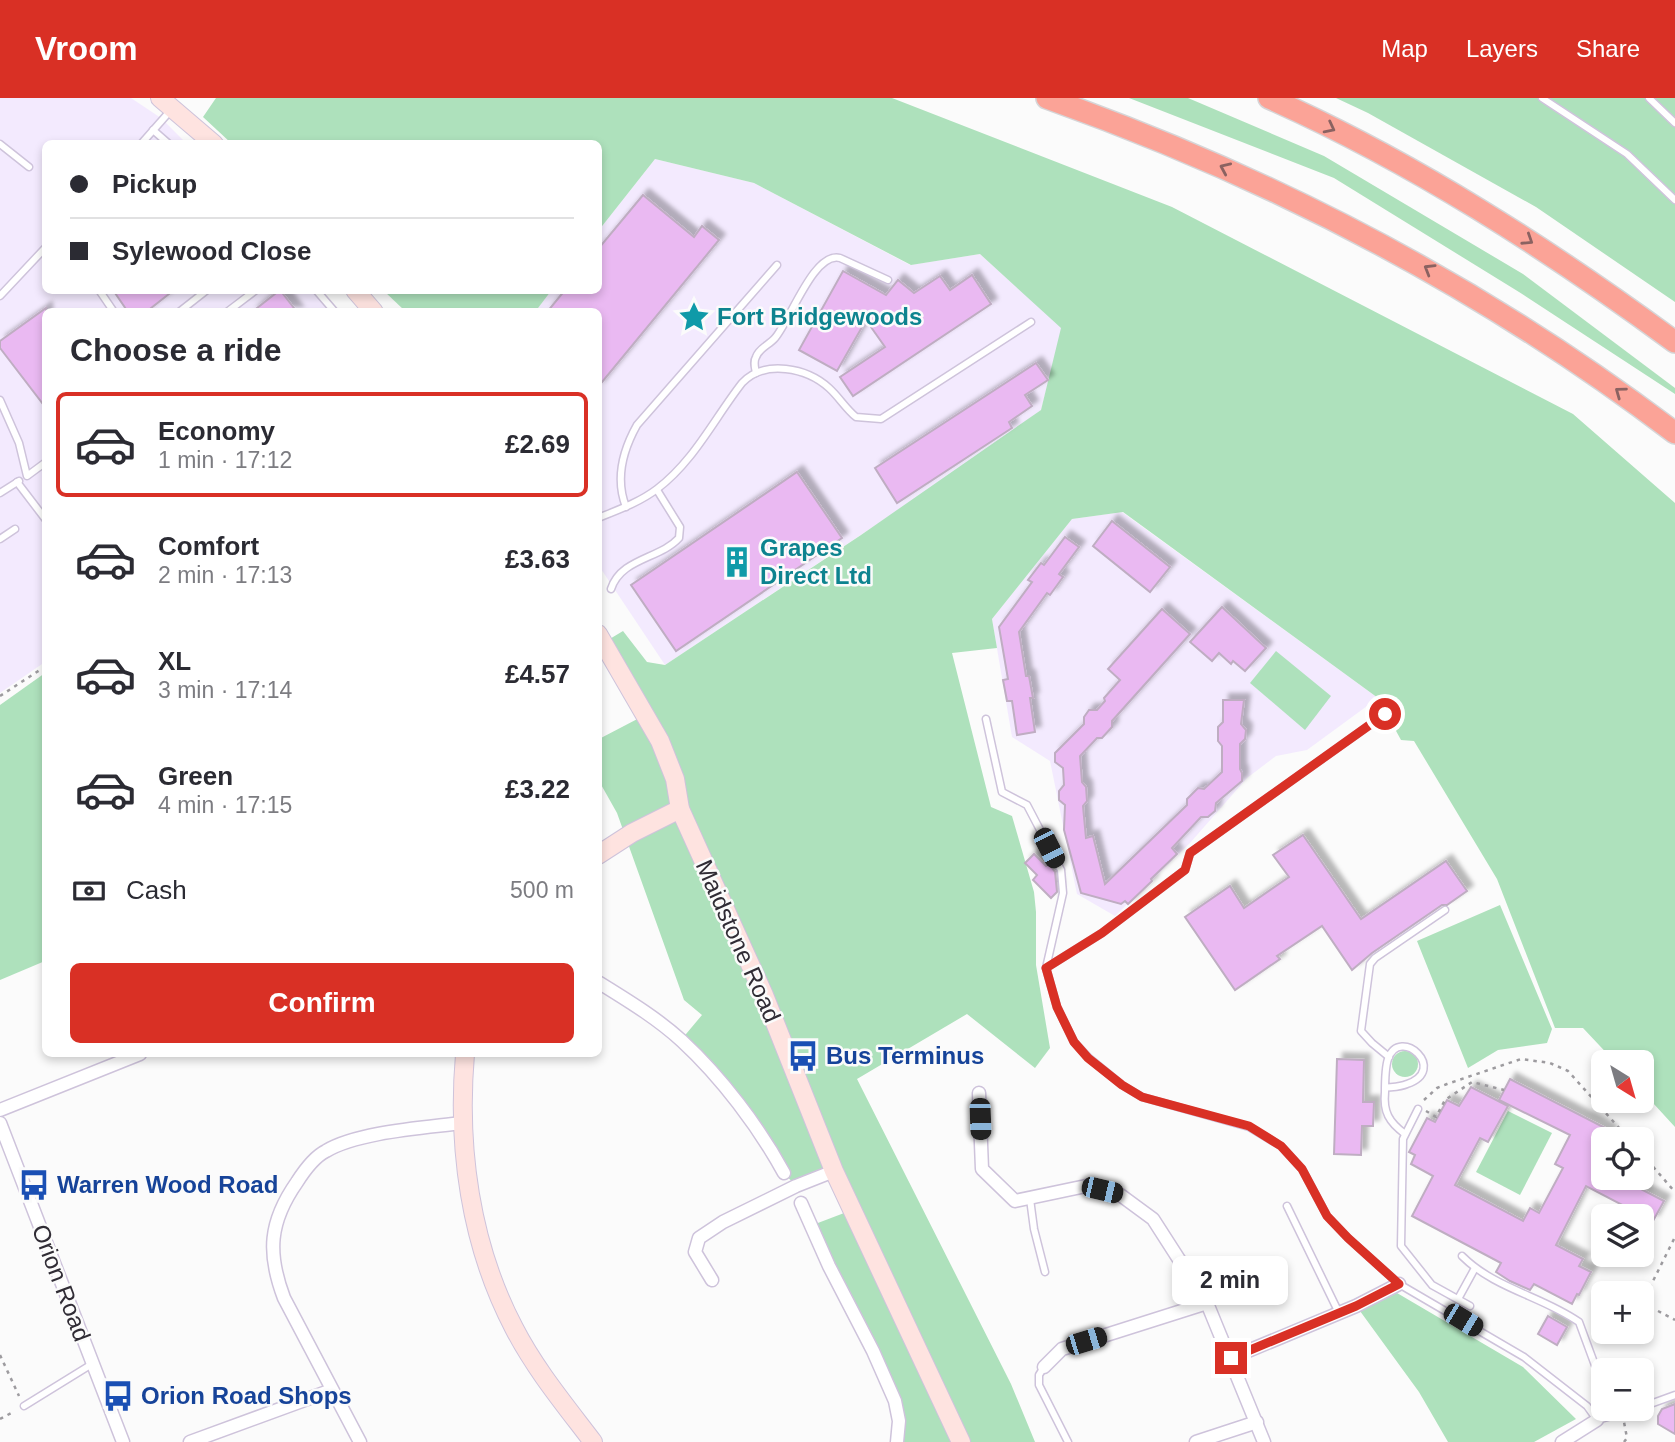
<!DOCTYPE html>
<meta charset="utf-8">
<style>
body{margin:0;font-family:Helvetica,sans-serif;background:#f7f7f7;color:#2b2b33;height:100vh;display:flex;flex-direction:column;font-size:26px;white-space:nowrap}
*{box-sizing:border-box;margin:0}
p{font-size:23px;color:#7c7c81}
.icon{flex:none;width:38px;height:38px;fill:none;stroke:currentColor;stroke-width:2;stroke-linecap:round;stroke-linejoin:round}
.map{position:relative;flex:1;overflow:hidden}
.details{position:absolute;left:42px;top:210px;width:560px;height:749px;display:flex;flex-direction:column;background:#fff;border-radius:10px;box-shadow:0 4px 10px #0003}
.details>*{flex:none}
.top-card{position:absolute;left:42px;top:42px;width:560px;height:154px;border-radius:10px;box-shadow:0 4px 10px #0003;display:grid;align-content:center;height:154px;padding:0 28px;background:#fff}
.needle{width:46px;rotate:143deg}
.controls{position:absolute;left:1591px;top:952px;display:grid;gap:14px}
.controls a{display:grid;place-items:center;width:63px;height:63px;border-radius:10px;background:#fff;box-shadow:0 4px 10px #0003;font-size:35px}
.end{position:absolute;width:32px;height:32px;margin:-16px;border:9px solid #d93025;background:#fff;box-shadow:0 0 0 4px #fff}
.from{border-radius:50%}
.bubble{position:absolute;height:49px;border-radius:10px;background:#fff;box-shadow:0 4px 10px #0003;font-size:23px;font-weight:800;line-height:49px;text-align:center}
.car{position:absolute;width:21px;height:42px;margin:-21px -10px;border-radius:9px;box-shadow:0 0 5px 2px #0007;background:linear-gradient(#222 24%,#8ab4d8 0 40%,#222 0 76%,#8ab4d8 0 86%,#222 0)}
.top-card b{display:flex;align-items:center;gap:24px;height:66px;font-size:26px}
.top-card b+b{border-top:2px solid #e1e1e2}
.top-card i{width:18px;height:18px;background:#2b2b33}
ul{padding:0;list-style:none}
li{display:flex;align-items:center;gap:21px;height:105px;margin:0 14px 10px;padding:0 14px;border:4px solid transparent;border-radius:10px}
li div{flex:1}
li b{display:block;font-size:26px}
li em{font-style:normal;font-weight:800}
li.on{border-color:#d93025}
li>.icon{width:63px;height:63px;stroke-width:1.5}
h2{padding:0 28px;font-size:32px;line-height:84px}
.pay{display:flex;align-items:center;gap:18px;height:77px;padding:0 28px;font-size:26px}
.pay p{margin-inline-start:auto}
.primary-button{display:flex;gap:14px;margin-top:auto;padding:14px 28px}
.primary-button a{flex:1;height:80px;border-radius:10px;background:#d93025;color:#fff;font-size:28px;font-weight:800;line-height:80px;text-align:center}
header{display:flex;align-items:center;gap:42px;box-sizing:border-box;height:98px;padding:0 35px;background:#d93025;color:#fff}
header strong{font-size:33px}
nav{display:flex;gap:38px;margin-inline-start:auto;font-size:24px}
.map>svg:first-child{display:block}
.built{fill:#f3eafe}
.green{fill:#aee1bc}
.building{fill:#eab9f2;stroke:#bfadc2;stroke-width:2;filter:url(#shadow)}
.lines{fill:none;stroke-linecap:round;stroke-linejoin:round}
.lane-casing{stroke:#cec3db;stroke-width:9}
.street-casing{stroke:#cec3db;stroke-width:15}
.secondary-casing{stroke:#cec3db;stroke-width:20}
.highway-casing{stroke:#d6d5d7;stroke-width:24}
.path{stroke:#9d9b9f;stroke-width:2.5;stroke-dasharray:3.5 5;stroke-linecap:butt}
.lane{stroke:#fff;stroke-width:6}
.street{stroke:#fff;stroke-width:12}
.secondary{stroke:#fee3e0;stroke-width:18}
.highway{stroke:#fba397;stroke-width:21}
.oneway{stroke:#8b6261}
.route{stroke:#d93025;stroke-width:9}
.labels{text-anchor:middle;stroke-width:5;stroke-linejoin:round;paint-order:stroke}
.culture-label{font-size:24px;font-weight:bold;fill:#0d838f;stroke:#fbfbfb;text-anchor:start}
.street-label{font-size:24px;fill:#302c35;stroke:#fbfbfb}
.transit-label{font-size:24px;font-weight:bold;fill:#164399;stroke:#fbfbfb;text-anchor:start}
</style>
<header>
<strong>Vroom</strong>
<nav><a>Map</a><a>Layers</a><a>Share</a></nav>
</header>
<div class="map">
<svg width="1675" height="1344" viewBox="0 0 1675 1344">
<defs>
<filter id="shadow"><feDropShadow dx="6" dy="-6" stdDeviation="2" flood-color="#0004"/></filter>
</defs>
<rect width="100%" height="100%" fill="#fbfbfb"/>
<g class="built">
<polygon points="0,0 131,0 161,20 186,45 46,46 46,192 321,193 338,213 46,214 45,564 0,595"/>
<polygon points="655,61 754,85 910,167 980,156 1062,230 1041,312 978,359 665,567 599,468 598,214 535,214 551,193 598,192 599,132"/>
<polygon points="1122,414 1378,600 1307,652 1276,658 1247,680 1190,745 1115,818 1077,796 1050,663 1012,639 992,521 1072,421"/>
</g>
<g class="green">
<polygon points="216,0 892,0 1172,109 1573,316 1675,405 1675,1029 1642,993 1642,964 1615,964 1583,930 1555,930 1497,781 1414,643 1401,642 1378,600 1123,414 1072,421 992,521 997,550 952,555 991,709 1012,718 1034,794 1036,814 1036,867 1050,950 1035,970 967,916 857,981 1011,1286 1035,1344 897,1344 899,1323 810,1128 852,1112 835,1073 796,1088 784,1075 775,1058 681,942 702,917 684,902 617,715 599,683 599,641 645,617 603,545 623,533 647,564 665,567 861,437 1041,312 1061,230 980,156 911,167 754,85 655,61 599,132 598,46 231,45 203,19"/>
<polygon points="1129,0 1188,0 1324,58 1523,176 1675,290 1675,296 1519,194 1334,80"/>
<polygon points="1336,0 1675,0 1675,204 1536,109 1368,15"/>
<polygon points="384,193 551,193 535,214 405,213"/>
<polygon points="1276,553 1331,598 1305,632 1250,585"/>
<polygon points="45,575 45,863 0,882 0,607"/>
<polygon points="1500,807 1552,931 1547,945 1498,952 1468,970 1417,843"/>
<circle cx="1405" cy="966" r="13"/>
<polygon points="1508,1013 1552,1035 1520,1097 1476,1074"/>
<polygon points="1397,1195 1523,1269 1576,1321 1534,1344 1448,1344 1419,1294 1360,1213"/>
</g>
<g class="building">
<polygon points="643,97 694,139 702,128 719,142 598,289 598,214 547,214 565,192 598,192 598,151"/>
<polygon points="843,173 886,197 898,182 914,195 940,178 950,192 972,177 991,206 853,298 840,279 885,249 866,222 837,273 799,252"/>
<polygon points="113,192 174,192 146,214 128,214"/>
<polygon points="280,192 297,214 252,214"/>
<polygon points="46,210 46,310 0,250 0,243"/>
<polygon points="1036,265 1048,282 1025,297 1032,308 1009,324 1012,330 897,405 875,370"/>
<polygon points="797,374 842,440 676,553 631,487"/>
<polygon points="1112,423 1170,469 1150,494 1093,448"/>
<polygon points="1065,439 1079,449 1059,476 1063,479 1050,497 1047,495 1019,534 1026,578 1029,578 1033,600 1030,600 1035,634 1017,637 1012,603 1007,603 1003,582 1008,581 999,529 1032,484 1028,482 1041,465 1044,467"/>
<polygon points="1222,509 1266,550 1245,573 1233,563 1231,566 1219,555 1212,563 1190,544"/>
<polygon points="1162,511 1190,536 1112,623 1112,629 1102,640 1097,640 1080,658 1082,684 1086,689 1087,703 1083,708 1086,740 1093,738 1105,786 1187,707 1187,701 1198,690 1204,691 1222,674 1222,648 1218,643 1218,629 1223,624 1223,602 1244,602 1241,626 1246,632 1245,641 1240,646 1240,671 1242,675 1242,683 1216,705 1215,713 1208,719 1201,719 1172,750 1177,756 1151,781 1152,783 1128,806 1125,803 1121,806 1081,795 1064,732 1065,707 1059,702 1059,693 1064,687 1063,670 1055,664 1055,655 1084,626 1084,619 1089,612 1097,612 1105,603 1104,600 1120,582 1108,571"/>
<polygon points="1303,737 1361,821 1446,763 1467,793 1447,807 1442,807 1372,855 1352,872 1322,828 1277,858 1280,861 1235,892 1185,819 1230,788 1244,810 1289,779 1273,757"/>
<polygon points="1034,756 1046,768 1049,766 1055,774 1057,794 1051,800 1033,782 1037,777 1025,765"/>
<polygon points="1337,961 1364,962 1363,1004 1374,1004 1373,1028 1362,1028 1361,1057 1334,1056"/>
<polygon points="1510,981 1611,1033 1606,1041 1603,1041 1603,1047 1594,1065 1603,1069 1603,1080 1620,1080 1664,1103 1653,1123 1586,1088 1556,1147 1583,1161 1579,1168 1591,1174 1579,1197 1577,1196 1572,1206 1534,1186 1530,1192 1510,1183 1496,1174 1501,1165 1412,1118 1433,1078 1411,1066 1415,1057 1409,1054 1427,1020 1435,1024 1447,1002 1459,1008 1471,989 1508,1008 1488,1044 1480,1040 1455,1087 1523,1123 1530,1110 1539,1115 1563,1070 1555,1066 1570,1037 1499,1002"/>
<polygon points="1548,1218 1567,1229 1557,1247 1538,1236"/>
<polygon points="1675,1306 1675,1336 1658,1326 1658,1318 1662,1311"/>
</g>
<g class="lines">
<defs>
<g id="lane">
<polyline points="1542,0 1627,56 1675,102"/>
<polyline points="1649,0 1675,25"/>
<polyline points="153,32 169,46"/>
<polyline points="0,46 29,69"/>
<polyline points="141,46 171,12"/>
<polyline points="99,192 114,214"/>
<polyline points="316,192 335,214"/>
<polyline points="0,198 46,149"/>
<polyline points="179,214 207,192"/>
<polyline points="227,214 256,192"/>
<path d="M756,275c-1,-6 -3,-11 0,-16 3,-9 13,-12 19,-19 15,-17 39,-87 65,-80l48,22"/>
<polyline points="0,302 19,345 27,378 46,364"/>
<polyline points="17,384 46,422"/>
<polyline points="0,395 19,383"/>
<path d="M626,409c-11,-28 -3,-57 11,-82l140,-160"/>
<path d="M598,420c20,-8 42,-16 59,-29 37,-28 57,-70 85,-106 23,-24 65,-15 87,5 10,9 17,21 27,29l25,2 150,-97"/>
<polyline points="0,441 15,431"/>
<path d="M611,491c10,-31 49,-30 68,-51l1,-11 -23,-37"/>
<polyline points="986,621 1002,694 1027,707 1061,772 1063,795 1046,870 1057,909 1074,944 1089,960 1122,987 1142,999 1249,1029 1281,1048 1302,1071 1327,1118 1348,1140 1399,1186 1524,1259 1587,1308 1597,1322 1638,1311"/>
<polyline points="1046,870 1102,835 1185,772 1190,755 1385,616"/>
<polyline points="1389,959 1372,945 1361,933 1370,866 1375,860 1445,812"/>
<path d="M1385,990c7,-1 15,-1 22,-4 42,-14 -7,-59 -19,-25 -3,9 -3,23 -3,33 -2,20 4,30 20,42"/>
<polyline points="1418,1011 1403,1041 1401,1148 1432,1187 1470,1208"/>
<polyline points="1030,1101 1034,1131 1045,1174"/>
<polyline points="1287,1108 1339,1215"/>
<path d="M1462,1158c33,33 80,40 117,66l24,65"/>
<polyline points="1458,1201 1475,1170"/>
<polyline points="1044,1269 1039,1277 1039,1287 1068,1344"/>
<polyline points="24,1308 92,1266"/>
<polyline points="1642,1309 1675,1297"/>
<polyline points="1597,1322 1603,1304"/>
</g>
<g id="street">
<path d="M598,884c29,18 59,36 84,59 39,36 77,86 102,132"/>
<polyline points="979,995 982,1071 1015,1103 1086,1088 1119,1096 1153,1121 1207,1205 1264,1344"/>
<polyline points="0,1012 140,956"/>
<polyline points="0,1025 123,1344"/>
<polyline points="801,1105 829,1168 873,1253 895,1303 899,1323 897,1344"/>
<polyline points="712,1182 695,1154 699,1140 723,1124 796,1088 834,1073"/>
<polyline points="1231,1260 1356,1208 1399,1186"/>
<polyline points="1044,1269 1062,1251 1207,1205"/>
<polyline points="190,1344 332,1292"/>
<path d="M360,1344l-76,-144c-17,-45 -15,-76 13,-116 7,-11 17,-25 29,-31 32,-19 97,-23 136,-28"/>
<polyline points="1196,1344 1257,1324"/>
<polyline points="1562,1344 1597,1322"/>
</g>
<g id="secondary">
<polyline points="160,0 214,46"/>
<polyline points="355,192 374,214"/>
<polyline points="598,536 660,643 675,681 680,711 764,897 834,1073 961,1344"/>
<polyline points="598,757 632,735 680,711"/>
<path d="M465,956c-8,93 5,190 49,274 21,41 51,77 79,114"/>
</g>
<g id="highway">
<path d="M1047,0c226,80 437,190 628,335"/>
<path d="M1269,0c144,64 279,151 406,244"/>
</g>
</defs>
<use href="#lane" class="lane-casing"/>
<use href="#street" class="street-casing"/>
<use href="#secondary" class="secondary-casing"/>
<use href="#highway" class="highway-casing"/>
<g class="path">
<polyline points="0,598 46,568"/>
<polyline points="1424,1002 1437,990 1447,986 1521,961 1550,965 1568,973 1629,1041"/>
<polyline points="1426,1013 1436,1019 1445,1002 1472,984 1504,992"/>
<polyline points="1642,1056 1675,1094"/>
<polyline points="1642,1205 1675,1139"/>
<polyline points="1658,1213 1675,1222"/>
<polyline points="0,1257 19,1298"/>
<polyline points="0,1321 15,1313"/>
<polyline points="1624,1344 1627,1340 1624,1324"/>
</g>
<use href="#lane" class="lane"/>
<use href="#street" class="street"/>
<use href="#secondary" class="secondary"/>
<use href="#highway" class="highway"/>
</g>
<defs><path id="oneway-chevron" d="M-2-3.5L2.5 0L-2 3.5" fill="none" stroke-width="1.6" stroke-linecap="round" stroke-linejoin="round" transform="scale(1.75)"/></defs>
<g class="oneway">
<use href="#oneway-chevron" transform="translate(1330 30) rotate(27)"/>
<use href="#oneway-chevron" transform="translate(1225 70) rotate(-156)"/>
<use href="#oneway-chevron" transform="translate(1528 142) rotate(33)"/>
<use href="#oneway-chevron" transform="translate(1429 171) rotate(-149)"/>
<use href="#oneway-chevron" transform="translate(1620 294) rotate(-144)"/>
</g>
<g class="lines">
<polyline class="route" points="1231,1260 1356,1208 1399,1186 1348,1140 1327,1118 1302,1071 1281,1048 1249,1028 1142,999 1122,987 1088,960 1074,944 1057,909 1046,870 1102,835 1185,772 1190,755 1385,616"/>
</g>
<defs>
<symbol id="sight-bare" viewBox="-9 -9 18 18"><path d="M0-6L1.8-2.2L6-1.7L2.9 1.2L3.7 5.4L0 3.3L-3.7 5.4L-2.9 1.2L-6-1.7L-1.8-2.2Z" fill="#0f9aa8" stroke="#fbfbfb" stroke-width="2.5" paint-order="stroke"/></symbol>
<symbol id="building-bare" viewBox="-9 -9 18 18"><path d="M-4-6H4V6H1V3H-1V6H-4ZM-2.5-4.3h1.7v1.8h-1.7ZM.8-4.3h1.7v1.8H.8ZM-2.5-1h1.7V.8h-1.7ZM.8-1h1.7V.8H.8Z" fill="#0f9aa8" stroke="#fbfbfb" stroke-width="2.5" paint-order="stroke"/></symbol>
<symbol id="bus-bare" viewBox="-9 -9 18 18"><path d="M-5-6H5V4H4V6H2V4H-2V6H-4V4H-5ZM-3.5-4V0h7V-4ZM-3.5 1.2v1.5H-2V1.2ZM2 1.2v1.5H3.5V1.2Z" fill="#1a4fb4" stroke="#fbfbfb" stroke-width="2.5" paint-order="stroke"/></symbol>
</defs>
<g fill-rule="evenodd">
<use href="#sight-bare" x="672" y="197" width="44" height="44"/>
<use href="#building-bare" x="715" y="442" width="44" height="44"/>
<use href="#bus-bare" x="781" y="936" width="44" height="44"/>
<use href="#bus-bare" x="12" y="1065" width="44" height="44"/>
<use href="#bus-bare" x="96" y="1276" width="44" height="44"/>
</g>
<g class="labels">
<g class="culture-label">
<text x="717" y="227">Fort Bridgewoods</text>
<text x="760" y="458">Grapes<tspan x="760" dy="28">Direct Ltd</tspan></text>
</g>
<g class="street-label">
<text transform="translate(738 843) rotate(66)" y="8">Maidstone Road</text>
<text transform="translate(61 1185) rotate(69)" y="8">Orion Road</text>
</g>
<g class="transit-label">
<text x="826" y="966">Bus Terminus</text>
<text x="57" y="1095">Warren Wood Road</text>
<text x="141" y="1306">Orion Road Shops</text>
</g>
</g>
</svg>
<div class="controls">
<a><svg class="needle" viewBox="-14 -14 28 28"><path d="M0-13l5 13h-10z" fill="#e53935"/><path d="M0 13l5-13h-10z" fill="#7c7c81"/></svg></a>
<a><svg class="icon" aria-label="locate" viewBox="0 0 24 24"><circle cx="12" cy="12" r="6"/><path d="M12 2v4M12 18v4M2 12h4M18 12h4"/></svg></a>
<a><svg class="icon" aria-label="layers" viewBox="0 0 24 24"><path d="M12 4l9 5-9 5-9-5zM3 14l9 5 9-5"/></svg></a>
<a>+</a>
<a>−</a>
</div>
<i class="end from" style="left:1385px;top:616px"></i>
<i class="end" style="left:1231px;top:1260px"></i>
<div class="bubble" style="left:1172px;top:1158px;width:116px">2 min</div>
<i class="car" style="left:1049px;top:750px;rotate:153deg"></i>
<i class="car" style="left:980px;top:1021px;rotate:178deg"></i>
<i class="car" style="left:1102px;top:1092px;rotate:103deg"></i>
<i class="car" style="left:1463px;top:1222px;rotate:121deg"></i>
<i class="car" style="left:1086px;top:1243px;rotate:73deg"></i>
<div class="top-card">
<b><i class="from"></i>Pickup</b>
<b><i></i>Sylewood Close</b>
</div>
<section class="details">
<h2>Choose a ride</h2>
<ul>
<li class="on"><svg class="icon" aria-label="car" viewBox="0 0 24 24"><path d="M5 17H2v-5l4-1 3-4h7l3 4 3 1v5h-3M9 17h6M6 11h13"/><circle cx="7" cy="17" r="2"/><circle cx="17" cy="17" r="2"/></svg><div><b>Economy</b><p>1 min · 17:12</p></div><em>£2.69</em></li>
<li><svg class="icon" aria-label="car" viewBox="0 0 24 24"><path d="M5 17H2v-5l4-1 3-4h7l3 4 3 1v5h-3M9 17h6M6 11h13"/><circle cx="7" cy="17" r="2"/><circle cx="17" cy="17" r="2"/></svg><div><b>Comfort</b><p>2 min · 17:13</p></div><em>£3.63</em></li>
<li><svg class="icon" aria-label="car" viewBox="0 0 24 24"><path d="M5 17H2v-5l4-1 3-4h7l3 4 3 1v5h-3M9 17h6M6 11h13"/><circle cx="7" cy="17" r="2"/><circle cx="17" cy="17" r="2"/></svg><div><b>XL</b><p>3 min · 17:14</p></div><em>£4.57</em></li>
<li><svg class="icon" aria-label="car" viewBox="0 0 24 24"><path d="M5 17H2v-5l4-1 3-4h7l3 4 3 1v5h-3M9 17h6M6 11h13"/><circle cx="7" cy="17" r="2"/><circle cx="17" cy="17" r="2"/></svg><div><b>Green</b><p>4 min · 17:15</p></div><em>£3.22</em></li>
</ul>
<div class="pay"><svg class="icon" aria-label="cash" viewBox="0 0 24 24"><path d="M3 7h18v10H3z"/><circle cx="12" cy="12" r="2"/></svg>Cash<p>500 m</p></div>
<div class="primary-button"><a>Confirm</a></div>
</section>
</div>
